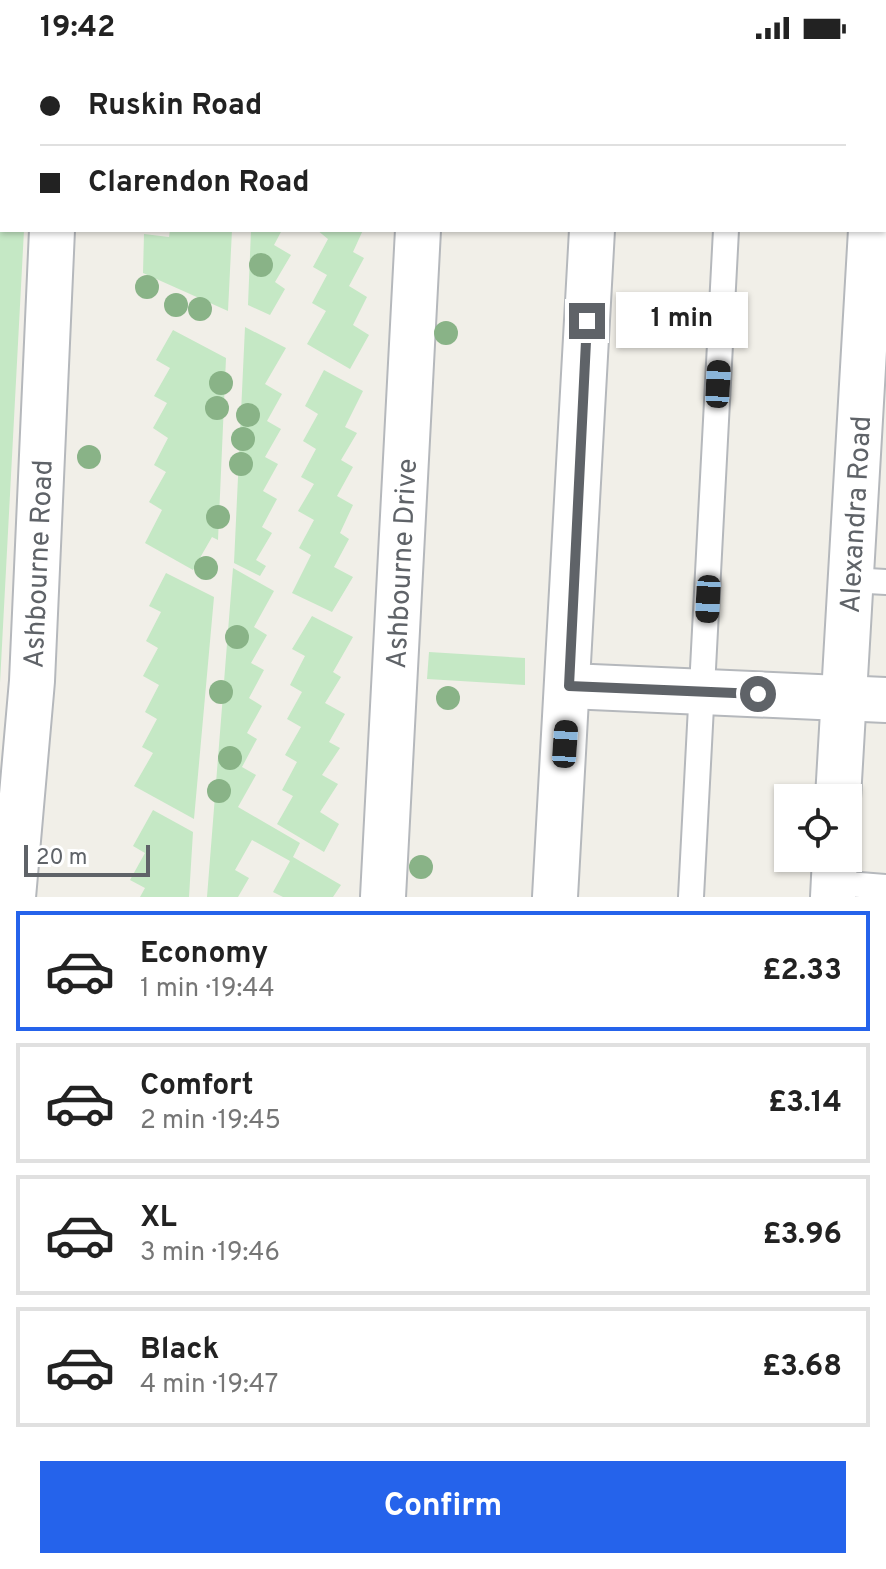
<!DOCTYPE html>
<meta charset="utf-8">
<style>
body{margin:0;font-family:Overpass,sans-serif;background:#f2f2f2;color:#222;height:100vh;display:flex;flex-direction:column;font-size:30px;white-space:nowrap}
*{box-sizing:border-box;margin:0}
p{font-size:26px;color:#767676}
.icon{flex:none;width:44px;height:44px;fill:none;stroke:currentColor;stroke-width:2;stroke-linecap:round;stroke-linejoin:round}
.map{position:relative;height:841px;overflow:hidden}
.sheet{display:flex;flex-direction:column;background:#fff;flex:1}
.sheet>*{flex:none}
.guide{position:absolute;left:0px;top:0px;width:886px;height:176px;box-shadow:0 2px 6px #0004;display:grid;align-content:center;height:176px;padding:0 40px;background:#fff}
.tools{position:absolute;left:774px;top:728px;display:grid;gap:16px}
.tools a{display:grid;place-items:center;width:88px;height:88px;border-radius:0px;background:#fff;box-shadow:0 2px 6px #0004;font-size:40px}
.scale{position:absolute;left:24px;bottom:20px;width:126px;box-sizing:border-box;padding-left:8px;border:4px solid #5f6368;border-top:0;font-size:22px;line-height:28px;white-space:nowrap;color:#5f6368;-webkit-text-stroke:6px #fff;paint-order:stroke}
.end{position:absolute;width:36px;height:36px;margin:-18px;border:10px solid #5f6368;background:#fff;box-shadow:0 0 0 4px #fff}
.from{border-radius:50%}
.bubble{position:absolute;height:56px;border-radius:0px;background:#fff;box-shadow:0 2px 6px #0004;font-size:26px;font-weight:700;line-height:56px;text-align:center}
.car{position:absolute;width:24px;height:48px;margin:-24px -12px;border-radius:10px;box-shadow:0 0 6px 2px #0007;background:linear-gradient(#222 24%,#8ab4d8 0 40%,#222 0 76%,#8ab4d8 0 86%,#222 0)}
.guide b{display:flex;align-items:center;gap:28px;height:76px;font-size:30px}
.guide b+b{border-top:2px solid #e0e0e0}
.guide i{width:20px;height:20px;background:#222}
ul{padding:14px 0 0;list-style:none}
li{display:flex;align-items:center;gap:24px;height:120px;margin:0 16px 12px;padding:0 24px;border:4px solid #e0e0e0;border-radius:0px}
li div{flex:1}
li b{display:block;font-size:30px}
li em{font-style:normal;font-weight:700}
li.on{border-color:#2563eb}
li>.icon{width:72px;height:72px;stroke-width:1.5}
.primary-button{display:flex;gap:16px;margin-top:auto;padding:16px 40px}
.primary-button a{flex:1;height:92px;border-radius:0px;background:#2563eb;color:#fff;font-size:32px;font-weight:700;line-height:92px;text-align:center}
.status{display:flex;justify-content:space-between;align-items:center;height:56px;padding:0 40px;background:#fff;direction:ltr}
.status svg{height:22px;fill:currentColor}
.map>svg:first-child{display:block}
.green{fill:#c5e8c5}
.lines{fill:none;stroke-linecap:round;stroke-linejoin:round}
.lane-casing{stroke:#b5b8bc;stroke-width:28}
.street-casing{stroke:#b5b8bc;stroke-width:48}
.lane{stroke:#fff;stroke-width:24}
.street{stroke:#fff;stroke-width:44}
.tree{fill:#89b387}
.route{stroke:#5f6368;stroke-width:10}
.labels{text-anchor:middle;stroke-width:6;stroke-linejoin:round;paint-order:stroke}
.street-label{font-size:28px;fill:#5f6368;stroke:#fff}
</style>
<div class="status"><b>19:42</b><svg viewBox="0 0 49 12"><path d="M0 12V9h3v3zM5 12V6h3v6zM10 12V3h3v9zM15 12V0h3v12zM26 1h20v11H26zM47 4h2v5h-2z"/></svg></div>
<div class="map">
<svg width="886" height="841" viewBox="0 0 886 841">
<rect width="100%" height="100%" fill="#f1efe8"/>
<g class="green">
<polygon points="674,0 800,0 681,2"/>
<polygon points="0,64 2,174 24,174 0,627"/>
<polygon points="170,174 232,174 228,255 143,217 144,178 169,181"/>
<polygon points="251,174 282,174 274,189 291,199 275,226 285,233 270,259 248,249"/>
<polygon points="317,174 363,174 353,196 364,202 349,230 367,241 353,269 369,279 350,313 307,288 326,255 312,247 327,219 313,211 328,183"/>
<polygon points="245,271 286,292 265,328 282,338 267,365 281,373 265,401 278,408 263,435 277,443 262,471 272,477 256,504 266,510 260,520 234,507"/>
<polygon points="173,274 226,302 218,484 212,481 193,514 145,487 162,454 149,446 166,416 154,409 168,382 153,372 167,347 154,340 170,312 156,304"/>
<polygon points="324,314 363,335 345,371 357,377 341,404 353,411 337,440 353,449 340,477 349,483 334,511 353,521 332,556 292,537 311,499 299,492 314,464 298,455 314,428 301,421 316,393 303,385 318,358 305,350"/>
<polygon points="233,512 274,535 254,571 267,579 251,607 264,614 249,642 262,650 247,677 257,683 242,711 256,719 238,751 300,787 293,801 341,829 333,841 283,841 273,836 290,805 252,784 235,814 249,822 238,841 207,841"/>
<polygon points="166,517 214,541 194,763 134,730 153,697 142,691 157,663 145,656 159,629 143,620 158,592 146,585 161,556 149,550"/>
<polygon points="312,560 353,581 333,616 341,621 325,647 345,658 329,686 340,692 322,719 338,728 320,756 339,768 324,796 277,768 293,740 282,734 297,706 285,699 301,671 287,663 302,636 290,629 305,600 292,593"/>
<polygon points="429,596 525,602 525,629 427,623"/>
<polygon points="153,754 193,776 189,841 140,841 145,832 130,824 145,797 133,790"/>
</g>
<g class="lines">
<defs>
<g id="lane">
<polyline points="850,524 886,526"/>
<polyline points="834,827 886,831"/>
<polyline points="691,841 726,174"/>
</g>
<g id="street">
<polyline points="61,2 61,0"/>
<polyline points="432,2 432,0"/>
<polyline points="600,2 601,0"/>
<polyline points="569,630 886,644"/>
<path id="s1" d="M838,742l33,-568"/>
<path id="s2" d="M13,841l19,-216 20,-451"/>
<path id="s3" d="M383,841l35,-667"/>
<polyline points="555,841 592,174"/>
<polyline points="833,841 835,802"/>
</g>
</defs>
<use href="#lane" class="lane-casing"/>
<use href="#street" class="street-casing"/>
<use href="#lane" class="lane"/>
<use href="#street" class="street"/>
</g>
<g class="tree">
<circle cx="261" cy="209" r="12"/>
<circle cx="147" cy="231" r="12"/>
<circle cx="176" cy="249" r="12"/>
<circle cx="200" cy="253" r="12"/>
<circle cx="446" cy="277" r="12"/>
<circle cx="221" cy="327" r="12"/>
<circle cx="217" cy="352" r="12"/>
<circle cx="248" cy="359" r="12"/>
<circle cx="243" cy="383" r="12"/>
<circle cx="89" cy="401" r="12"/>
<circle cx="241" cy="408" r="12"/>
<circle cx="218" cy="461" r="12"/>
<circle cx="206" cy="512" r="12"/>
<circle cx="237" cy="581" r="12"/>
<circle cx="221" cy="636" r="12"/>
<circle cx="448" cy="642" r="12"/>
<circle cx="230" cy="702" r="12"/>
<circle cx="219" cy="735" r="12"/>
<circle cx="421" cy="811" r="12"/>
</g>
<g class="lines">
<polyline class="route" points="587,265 569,630 758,638"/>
</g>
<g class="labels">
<g class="street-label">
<text dy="10" stroke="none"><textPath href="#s1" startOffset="284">Alexandra Road</textPath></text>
<text dy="10" stroke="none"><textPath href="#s3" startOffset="334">Ashbourne Drive</textPath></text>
<text dy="10" stroke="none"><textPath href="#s2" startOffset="334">Ashbourne Road</textPath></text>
</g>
</g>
</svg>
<div class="tools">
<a><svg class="icon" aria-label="locate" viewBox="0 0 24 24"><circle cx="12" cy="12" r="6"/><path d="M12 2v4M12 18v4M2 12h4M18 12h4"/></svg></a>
</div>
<div class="scale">20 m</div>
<i class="end from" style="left:758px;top:638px"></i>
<i class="end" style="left:587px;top:265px"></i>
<div class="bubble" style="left:616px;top:236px;width:132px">1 min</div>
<i class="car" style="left:718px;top:328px;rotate:3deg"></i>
<i class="car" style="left:708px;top:543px;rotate:183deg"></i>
<i class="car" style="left:565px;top:688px;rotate:4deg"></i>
<div class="guide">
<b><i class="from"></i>Ruskin Road</b>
<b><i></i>Clarendon Road</b>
</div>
</div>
<section class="sheet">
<ul>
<li class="on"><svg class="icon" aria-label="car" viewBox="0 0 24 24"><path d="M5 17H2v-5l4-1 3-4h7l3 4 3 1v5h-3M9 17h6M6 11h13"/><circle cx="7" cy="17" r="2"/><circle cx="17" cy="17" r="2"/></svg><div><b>Economy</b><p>1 min · 19:44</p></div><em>£2.33</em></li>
<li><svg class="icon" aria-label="car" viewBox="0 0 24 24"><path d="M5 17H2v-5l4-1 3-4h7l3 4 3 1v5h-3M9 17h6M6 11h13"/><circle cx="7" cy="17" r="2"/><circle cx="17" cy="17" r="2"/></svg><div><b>Comfort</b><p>2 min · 19:45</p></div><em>£3.14</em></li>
<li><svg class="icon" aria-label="car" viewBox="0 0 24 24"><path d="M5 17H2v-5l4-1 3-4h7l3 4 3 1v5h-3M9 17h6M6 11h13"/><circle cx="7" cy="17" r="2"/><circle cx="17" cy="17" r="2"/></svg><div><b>XL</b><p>3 min · 19:46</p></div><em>£3.96</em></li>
<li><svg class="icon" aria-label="car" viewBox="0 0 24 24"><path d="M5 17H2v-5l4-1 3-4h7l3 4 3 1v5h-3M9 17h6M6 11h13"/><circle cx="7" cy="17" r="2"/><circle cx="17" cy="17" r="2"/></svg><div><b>Black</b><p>4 min · 19:47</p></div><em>£3.68</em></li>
</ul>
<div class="primary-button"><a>Confirm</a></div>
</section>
